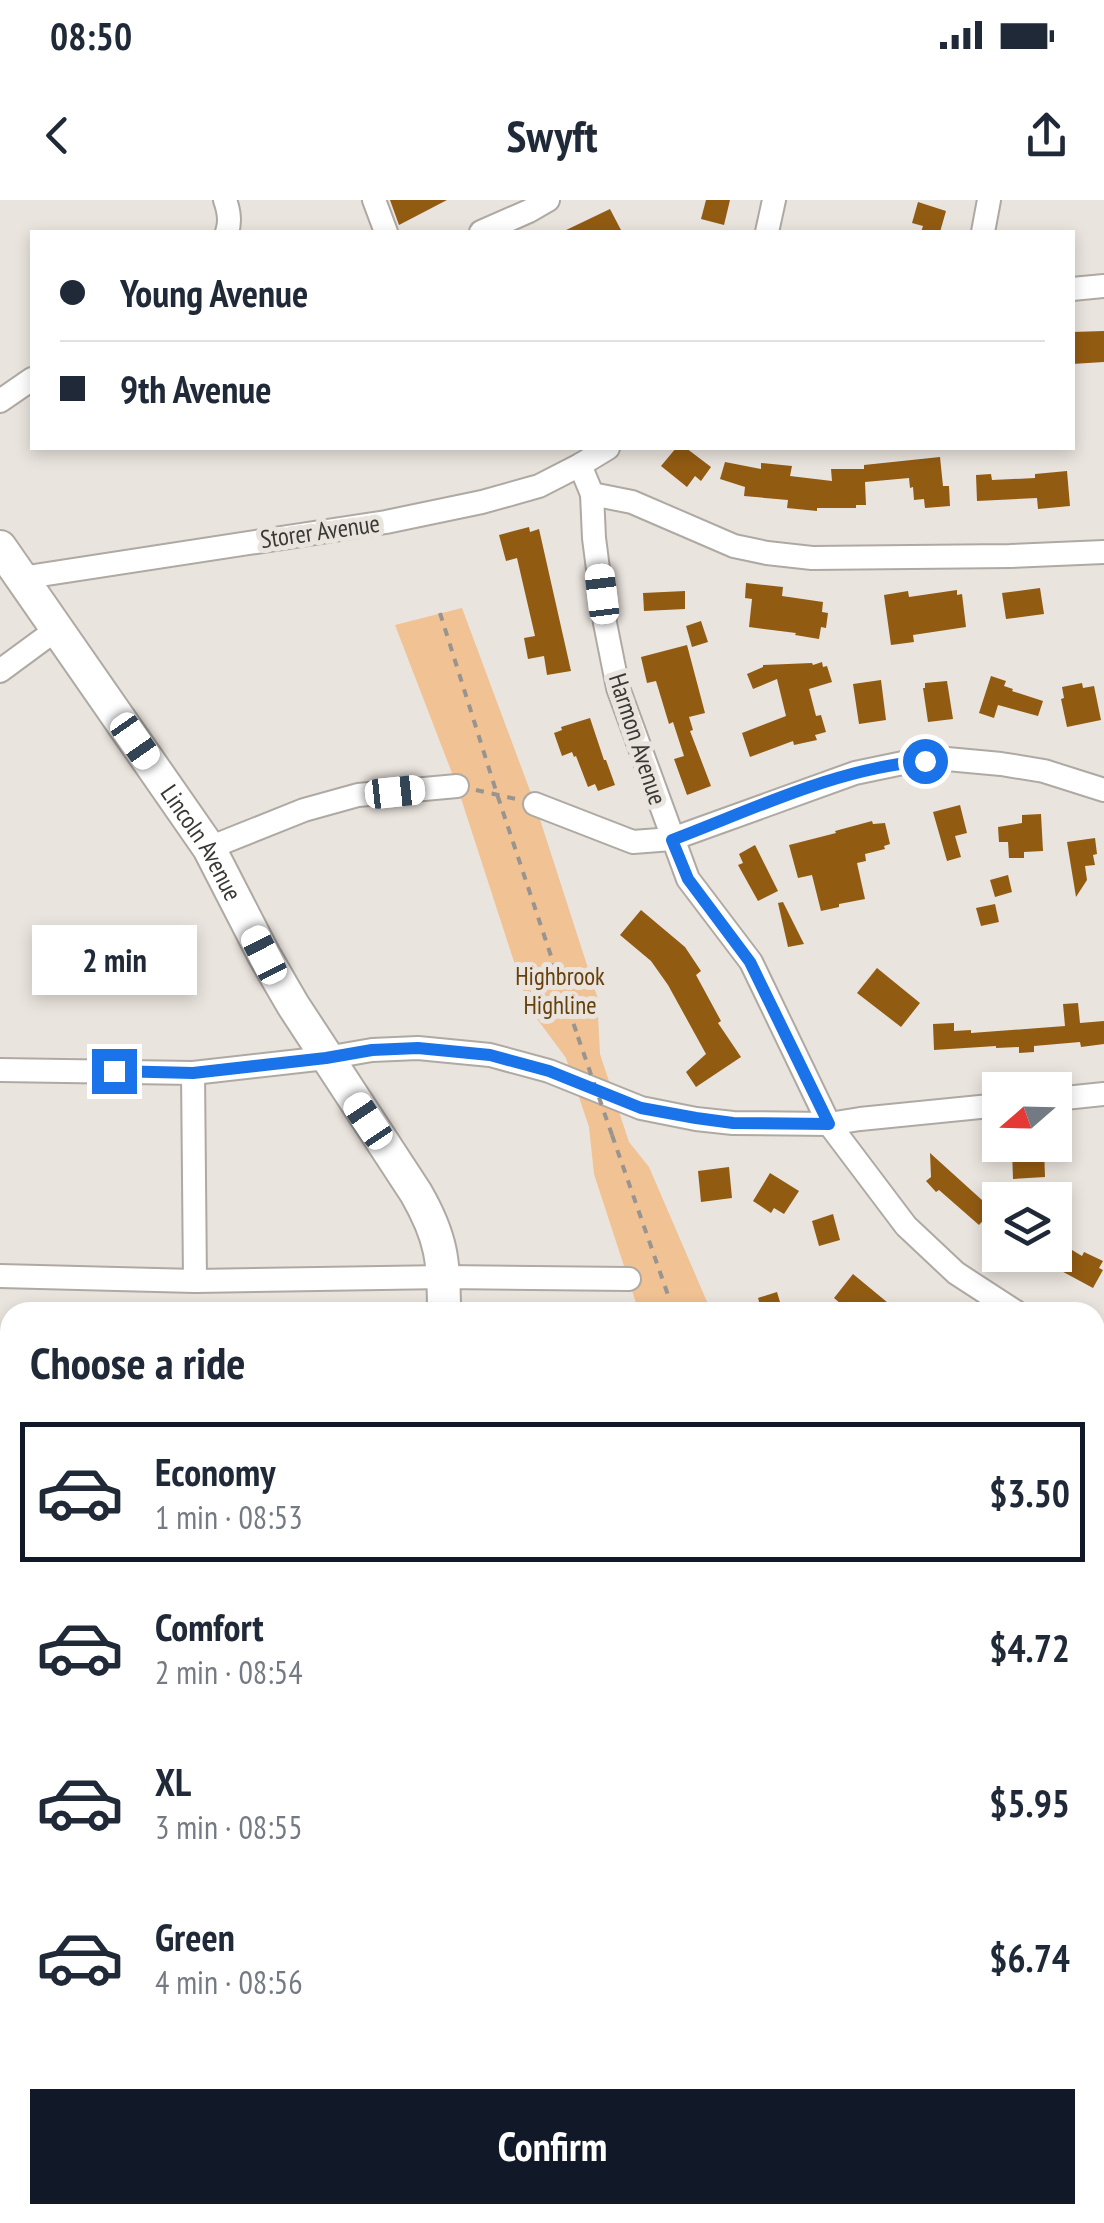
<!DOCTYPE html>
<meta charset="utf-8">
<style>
body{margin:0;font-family:"PT Sans Narrow",sans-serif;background:#f6f6f7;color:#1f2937;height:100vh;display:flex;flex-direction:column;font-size:38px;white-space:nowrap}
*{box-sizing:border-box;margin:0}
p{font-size:32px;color:#747a83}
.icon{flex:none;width:55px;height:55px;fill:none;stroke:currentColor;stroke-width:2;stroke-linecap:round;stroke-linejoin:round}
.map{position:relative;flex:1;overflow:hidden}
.drawer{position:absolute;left:0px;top:1102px;width:1105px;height:922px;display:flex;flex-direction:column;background:#fff;border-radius:30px 30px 0 0;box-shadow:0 5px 15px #0003}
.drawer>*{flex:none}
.banner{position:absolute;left:30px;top:30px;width:1045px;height:220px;border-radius:0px;box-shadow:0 5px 15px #0003;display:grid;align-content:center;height:220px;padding:0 30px;background:#fff}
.needle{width:65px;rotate:250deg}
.fabs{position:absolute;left:982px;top:872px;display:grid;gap:20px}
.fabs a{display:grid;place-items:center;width:90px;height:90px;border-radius:0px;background:#fff;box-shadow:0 5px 15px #0003;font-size:50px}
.end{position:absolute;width:45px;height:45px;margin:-22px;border:12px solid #1a73e8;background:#fff;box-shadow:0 0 0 5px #fff}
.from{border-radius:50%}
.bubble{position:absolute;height:70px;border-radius:0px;background:#fff;box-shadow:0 5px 15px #0003;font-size:32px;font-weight:700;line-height:70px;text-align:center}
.car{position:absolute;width:30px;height:60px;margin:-30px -15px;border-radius:12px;box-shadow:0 0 8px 2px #0007;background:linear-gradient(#fff 24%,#345 0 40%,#fff 0 76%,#345 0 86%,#fff 0)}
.banner b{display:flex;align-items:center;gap:35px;height:95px;font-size:38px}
.banner b+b{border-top:2px solid #e0e1e3}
.banner i{width:25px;height:25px;background:#1f2937}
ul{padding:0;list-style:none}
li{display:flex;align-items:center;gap:30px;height:140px;margin:0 20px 15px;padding:0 10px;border:5px solid transparent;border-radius:0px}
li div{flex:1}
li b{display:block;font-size:38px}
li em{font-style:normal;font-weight:700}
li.active{border-color:#111827}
li>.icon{width:90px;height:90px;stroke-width:1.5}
h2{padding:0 30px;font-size:45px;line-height:120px}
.action{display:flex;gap:20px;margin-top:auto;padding:20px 30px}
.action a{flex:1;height:115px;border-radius:0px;background:#111827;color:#fff;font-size:40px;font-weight:700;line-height:115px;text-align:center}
.status{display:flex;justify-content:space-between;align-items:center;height:70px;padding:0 50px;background:#fff;direction:ltr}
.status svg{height:28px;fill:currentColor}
header{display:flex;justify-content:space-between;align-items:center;height:130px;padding:0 30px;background:#fff;font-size:45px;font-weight:700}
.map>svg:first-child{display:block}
.green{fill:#f0c294}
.building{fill:#925b12}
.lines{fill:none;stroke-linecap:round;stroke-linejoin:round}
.service-casing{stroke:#afa9a3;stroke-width:15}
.minor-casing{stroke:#afa9a3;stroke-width:26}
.tertiary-casing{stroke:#afa9a3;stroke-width:31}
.primary-casing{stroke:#afa9a3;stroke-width:36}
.path{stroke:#999490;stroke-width:4;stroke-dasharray:8 8;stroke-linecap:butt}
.service{stroke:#fff;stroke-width:11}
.minor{stroke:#fff;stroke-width:22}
.tertiary{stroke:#fff;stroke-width:28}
.primary{stroke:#fff;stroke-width:32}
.path-bridge{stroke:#999490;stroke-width:4;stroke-dasharray:8 8;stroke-linecap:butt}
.route{stroke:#1a73e8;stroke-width:12}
.labels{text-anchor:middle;stroke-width:10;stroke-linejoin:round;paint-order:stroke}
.street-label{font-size:25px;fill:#3a3835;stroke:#eae4de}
.park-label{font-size:25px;fill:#663f0c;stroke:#eae4de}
</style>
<div class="status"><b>08:50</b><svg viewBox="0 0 49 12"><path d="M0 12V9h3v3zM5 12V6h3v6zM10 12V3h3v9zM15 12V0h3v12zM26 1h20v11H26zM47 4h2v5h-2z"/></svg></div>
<header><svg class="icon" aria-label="back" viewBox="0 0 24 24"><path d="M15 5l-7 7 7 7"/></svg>Swyft<svg class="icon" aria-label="share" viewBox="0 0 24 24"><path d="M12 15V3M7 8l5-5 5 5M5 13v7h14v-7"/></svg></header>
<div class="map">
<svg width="1104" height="2023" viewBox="0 0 1104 2023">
<rect width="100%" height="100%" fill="#eae4de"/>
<polygon class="green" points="462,408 535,604 597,796 600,854 629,942 649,967 708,1104 639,1112 594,974 589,927 566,858 529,808 457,586 395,425"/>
<g class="building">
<polygon points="390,0 447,0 399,25"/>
<polygon points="706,0 730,0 724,25 701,19"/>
<polygon points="918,2 946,11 940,32 921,32 923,26 912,23"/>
<polygon points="610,9 622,32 562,32"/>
<polygon points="1104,131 1104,162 1072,164 1072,132"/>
<polygon points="676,248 686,248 711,267 701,281 695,276 687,287 661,266"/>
<polygon points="940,257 943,286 949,286 950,306 925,308 924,299 914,300 913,287 910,288 909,278 865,282 866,305 856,305 856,308 817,308 817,311 787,308 788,300 744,296 745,287 720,279 725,262 761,269 761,263 792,266 790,276 832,281 831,269 864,269 864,265"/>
<polygon points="1067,271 1070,306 1038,309 1037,298 977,301 976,275 991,274 992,280 1035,278 1035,274"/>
<polygon points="529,327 530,332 539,329 571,471 547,475 544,456 528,459 524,438 535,436 517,358 506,361 499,335"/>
<polygon points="746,383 783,387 782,396 823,402 822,412 828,413 826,428 821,427 819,439 795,435 796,433 749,427 752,399 745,398"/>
<polygon points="1040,388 1044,414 1006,419 1002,393"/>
<polygon points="957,390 957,395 962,394 966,427 913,435 914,442 891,445 884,395 908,391 909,397"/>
<polygon points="685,391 685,409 644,411 643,393"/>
<polygon points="701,421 708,442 692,447 686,426"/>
<polygon points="687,445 705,513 689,517 693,530 690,531 711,586 687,595 674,559 684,556 673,522 669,524 656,481 647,483 641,457"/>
<polygon points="822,462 823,467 827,466 832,482 809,489 816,516 821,515 826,532 815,535 817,540 794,545 793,541 750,557 742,533 786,516 777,479 753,489 747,474 763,467 763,465 812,463 813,465"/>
<polygon points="991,476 1006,481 1004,486 1013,489 1012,491 1043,501 1038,516 998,505 994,518 979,513"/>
<polygon points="881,480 886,520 859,524 853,484"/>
<polygon points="947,481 953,519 928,522 923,488 925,488 925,483"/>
<polygon points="1082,483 1083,488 1094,486 1101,520 1067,527 1061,499 1064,498 1062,487"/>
<polygon points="590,518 604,560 606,560 615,585 598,591 595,584 588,587 576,556 574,557 572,552 562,556 554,533 562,530 561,527"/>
<polygon points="960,605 967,633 955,636 961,657 947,661 933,612"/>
<polygon points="1041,614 1043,651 1024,652 1024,658 1009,658 1008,642 999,642 998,627 1022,623 1022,615"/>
<polygon points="872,621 873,624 885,623 890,644 884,646 885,649 865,654 866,661 857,663 865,699 839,704 839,707 821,711 812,675 798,678 789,645 836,633 835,631"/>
<polygon points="1095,638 1097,654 1093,655 1095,665 1085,666 1087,680 1076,697 1067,642"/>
<polygon points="755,645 778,691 758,701 738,665 743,663 739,654"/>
<polygon points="1008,675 1012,692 995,697 990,680"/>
<polygon points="783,702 804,744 788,747 778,703"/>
<polygon points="995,704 999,722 981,726 976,708"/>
<polygon points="641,710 685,747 701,771 696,775 721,821 718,823 741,857 696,887 686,872 706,854 668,785 651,761 620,735"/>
<polygon points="877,768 920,803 901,827 857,793"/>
<polygon points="1078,803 1080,823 1104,821 1104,844 1081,847 1080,842 1034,846 1034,852 1019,853 1019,847 996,848 996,846 934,850 933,824 954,823 954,831 971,830 971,833 1065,826 1063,804"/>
<polygon points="1044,948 1045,977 1013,979 1012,950"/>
<polygon points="930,953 993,1010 979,1025 939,990 936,992 926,981 931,977"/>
<polygon points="729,967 732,998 701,1002 698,971"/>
<polygon points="770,973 799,991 784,1014 774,1008 771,1013 753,1001"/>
<polygon points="833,1014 840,1040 819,1046 812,1021"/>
<polygon points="1072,1050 1082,1056 1084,1052 1103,1061 1099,1068 1103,1070 1093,1088 1054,1067 1063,1052 1069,1055"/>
<polygon points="853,1074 899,1112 835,1112 841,1104 834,1098"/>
<polygon points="777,1092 783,1112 762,1112 758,1098"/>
</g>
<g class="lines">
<defs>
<polyline id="service" points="287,2015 287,2023"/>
<g id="minor">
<path d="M225,0c4,11 6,21 2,32"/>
<polyline points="374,0 386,32"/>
<polyline points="481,32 529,11 548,0"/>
<polyline points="767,32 774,0"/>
<polyline points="983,32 989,0"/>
<polyline points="1072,89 1104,86"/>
<polyline points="0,201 32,179"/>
<polyline points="580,265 592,294 594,338 605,423 618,488 688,679 751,762 829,924 906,1026 956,1073 1016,1112"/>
<polyline points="592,294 632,302 734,346 767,353 812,358 1010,356 1104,352"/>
<polyline points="21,378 386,322 482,302 539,286 580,265 608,248"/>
<polyline points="0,471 57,429"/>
<polyline points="535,604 633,642 672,639 855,573 903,563 947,559 1001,564 1044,571 1104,590"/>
<polyline points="209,648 304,610 358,595 457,586"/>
<polyline points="0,870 193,873 326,858 372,850 418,848 490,855 549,871 641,908 696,919 733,923 829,924 860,919 1000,905"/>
<polyline points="193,873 195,1081"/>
<polyline points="1055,899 1104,894"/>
<polyline points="0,1076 195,1081 445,1077 629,1079"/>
<polyline points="1095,1153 1104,1156"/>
<polyline points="0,1290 10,1290"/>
<polyline points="0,1494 10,1494"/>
<polyline points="1095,1511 1104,1511"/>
<polyline points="0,1919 10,1919"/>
<polyline points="1095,1933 1104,1933"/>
<polyline points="827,2023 827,2015"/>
</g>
<g id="tertiary">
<polyline points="0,1709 10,1709"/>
<polyline points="1095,1719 1104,1719"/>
</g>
<g id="primary">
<path id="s1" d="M0,347l209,301 55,107 29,50 123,188c26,45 28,69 28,119"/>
<polyline points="444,2015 444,2023"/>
</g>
</defs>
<use href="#service" class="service-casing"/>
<use href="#minor" class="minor-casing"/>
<use href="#tertiary" class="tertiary-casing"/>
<use href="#primary" class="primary-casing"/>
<g class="path">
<polyline points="440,413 497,594 578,837"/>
<polyline points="476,590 516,599"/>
<polyline points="612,935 668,1095"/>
</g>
<use href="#service" class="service"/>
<use href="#minor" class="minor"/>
<use href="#tertiary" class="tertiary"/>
<use href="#primary" class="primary"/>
<polyline class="path-bridge" points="578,837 612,935"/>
</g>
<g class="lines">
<path class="route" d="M114,871l79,2 133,-15 46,-8 46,-2 72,7 59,16 92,37 55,10 37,5 96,1 -79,-162 -62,-83 -16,-39c82,-31 165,-72 253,-79"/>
</g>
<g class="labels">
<g class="street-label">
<text transform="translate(320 331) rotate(-8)" y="9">Storer Avenue</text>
<text transform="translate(638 539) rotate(72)" y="9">Harmon Avenue</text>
<text dy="9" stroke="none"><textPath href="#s1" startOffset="358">Lincoln Avenue</textPath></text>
</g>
<g class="park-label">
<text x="560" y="785">Highbrook<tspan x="560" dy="29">Highline</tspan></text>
</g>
</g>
</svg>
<div class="fabs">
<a><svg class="needle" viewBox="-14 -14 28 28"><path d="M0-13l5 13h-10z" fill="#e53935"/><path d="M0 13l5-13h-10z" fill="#747a83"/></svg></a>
<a><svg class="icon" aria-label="layers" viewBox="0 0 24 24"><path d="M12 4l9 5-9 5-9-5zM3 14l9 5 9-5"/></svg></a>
</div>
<i class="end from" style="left:925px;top:561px"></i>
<i class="end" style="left:114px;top:871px"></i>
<div class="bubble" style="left:32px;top:725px;width:165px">2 min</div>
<i class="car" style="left:602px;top:394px;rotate:353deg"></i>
<i class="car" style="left:135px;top:541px;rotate:145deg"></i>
<i class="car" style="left:395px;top:592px;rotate:84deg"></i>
<i class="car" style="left:264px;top:755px;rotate:333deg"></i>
<i class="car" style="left:368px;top:921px;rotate:326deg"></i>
<div class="banner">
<b><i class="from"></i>Young Avenue</b>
<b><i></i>9th Avenue</b>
</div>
<section class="drawer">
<h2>Choose a ride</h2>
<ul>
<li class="active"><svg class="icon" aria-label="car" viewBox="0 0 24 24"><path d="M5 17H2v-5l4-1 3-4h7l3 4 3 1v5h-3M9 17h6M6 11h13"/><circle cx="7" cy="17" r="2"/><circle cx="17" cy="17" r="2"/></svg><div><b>Economy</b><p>1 min · 08:53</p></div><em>$3.50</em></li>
<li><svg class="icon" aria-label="car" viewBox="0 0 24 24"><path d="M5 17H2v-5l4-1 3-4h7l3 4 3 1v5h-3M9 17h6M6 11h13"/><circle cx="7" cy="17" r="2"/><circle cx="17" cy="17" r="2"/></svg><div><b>Comfort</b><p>2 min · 08:54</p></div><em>$4.72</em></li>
<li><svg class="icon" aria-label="car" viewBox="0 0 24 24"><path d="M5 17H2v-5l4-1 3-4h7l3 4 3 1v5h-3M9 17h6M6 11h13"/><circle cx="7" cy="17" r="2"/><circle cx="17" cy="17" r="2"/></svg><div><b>XL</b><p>3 min · 08:55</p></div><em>$5.95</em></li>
<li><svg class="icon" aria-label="car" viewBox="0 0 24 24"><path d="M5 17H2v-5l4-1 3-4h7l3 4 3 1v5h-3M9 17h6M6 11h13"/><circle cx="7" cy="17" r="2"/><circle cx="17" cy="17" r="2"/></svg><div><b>Green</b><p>4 min · 08:56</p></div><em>$6.74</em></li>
</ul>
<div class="action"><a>Confirm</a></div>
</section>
</div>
